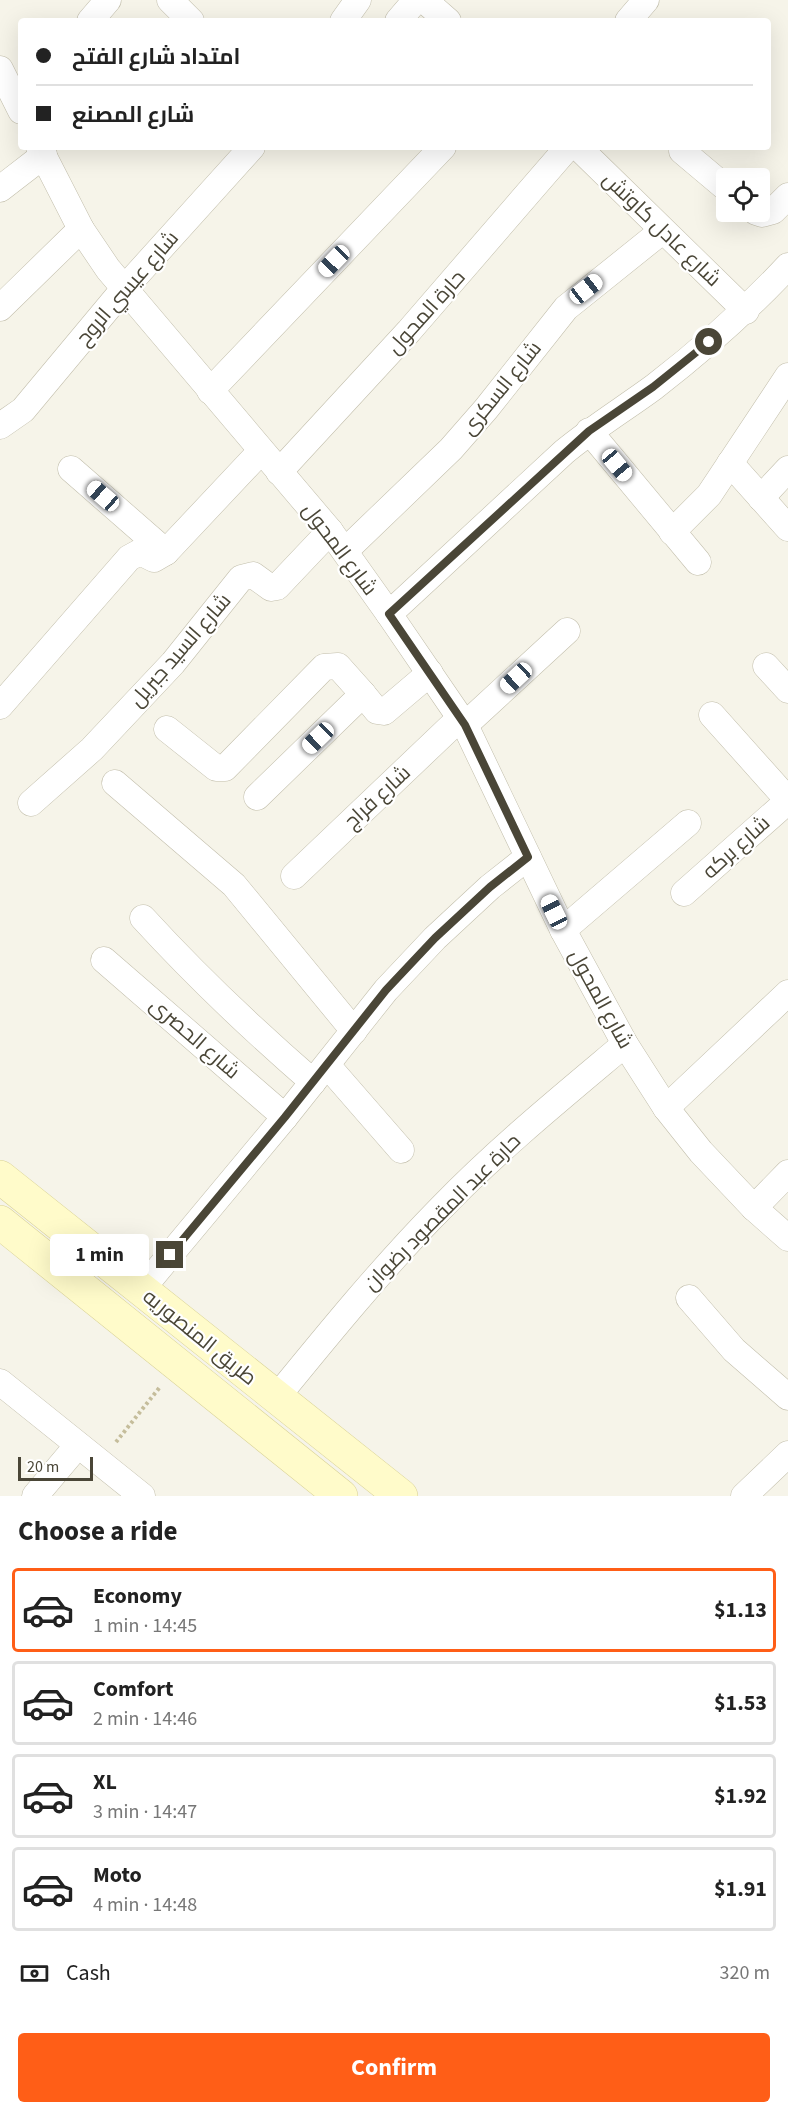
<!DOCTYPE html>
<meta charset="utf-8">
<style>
body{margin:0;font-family:"Source Sans 3",Cairo,sans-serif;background:#f2f2f2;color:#222;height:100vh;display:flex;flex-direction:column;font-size:22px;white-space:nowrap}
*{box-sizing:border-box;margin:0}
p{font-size:20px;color:#767676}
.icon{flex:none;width:33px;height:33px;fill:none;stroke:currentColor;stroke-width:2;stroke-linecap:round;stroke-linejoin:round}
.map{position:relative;height:1496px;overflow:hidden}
.side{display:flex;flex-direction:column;background:#fff;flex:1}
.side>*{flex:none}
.banner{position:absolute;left:18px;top:18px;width:753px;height:132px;border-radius:6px;box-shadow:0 6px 24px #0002;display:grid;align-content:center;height:132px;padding:0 18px;background:#fff}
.controls{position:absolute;left:716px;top:168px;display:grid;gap:12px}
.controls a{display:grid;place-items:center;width:54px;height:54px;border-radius:6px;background:#fff;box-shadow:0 6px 24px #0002;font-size:30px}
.scale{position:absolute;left:18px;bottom:15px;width:75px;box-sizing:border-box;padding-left:6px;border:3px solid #4a4637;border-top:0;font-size:16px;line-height:21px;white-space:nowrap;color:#4a4637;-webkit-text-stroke:4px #fff;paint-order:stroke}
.end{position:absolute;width:27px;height:27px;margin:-14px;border:8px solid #4a4637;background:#fff;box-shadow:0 0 0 3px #fff}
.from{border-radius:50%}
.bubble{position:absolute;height:42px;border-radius:6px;background:#fff;box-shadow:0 6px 24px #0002;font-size:20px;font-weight:700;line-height:42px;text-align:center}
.car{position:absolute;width:18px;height:36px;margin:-18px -9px;border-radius:8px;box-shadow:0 0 4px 2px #0007;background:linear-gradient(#fff 24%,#345 0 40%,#fff 0 76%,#345 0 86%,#fff 0)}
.banner b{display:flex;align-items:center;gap:21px;height:57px;font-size:22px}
.banner b+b{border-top:2px solid #e0e0e0}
.banner i{width:15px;height:15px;background:#222}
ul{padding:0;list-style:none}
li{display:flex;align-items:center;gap:18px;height:84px;margin:0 12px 9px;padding:0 6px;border:3px solid #e0e0e0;border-radius:6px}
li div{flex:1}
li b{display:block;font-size:22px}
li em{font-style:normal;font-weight:700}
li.selected{border-color:#ff5e17}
li>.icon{width:54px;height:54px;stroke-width:1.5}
h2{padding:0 18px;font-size:27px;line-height:72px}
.pay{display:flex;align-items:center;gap:15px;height:66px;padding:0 18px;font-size:22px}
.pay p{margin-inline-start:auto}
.primary-button{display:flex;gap:12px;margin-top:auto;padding:12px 18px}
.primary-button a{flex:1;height:69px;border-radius:6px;background:#ff5e17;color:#fff;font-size:24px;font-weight:700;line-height:69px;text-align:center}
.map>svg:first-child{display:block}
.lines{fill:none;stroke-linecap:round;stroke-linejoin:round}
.street-casing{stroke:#c2beab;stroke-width:27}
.secondary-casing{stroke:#d9d296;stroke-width:34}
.path{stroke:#c5bd9b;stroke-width:4;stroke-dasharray:3 3;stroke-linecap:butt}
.street{stroke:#fff;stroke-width:26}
.secondary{stroke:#fffbca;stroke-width:33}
.route{stroke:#4a4637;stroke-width:8}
.labels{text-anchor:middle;stroke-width:4.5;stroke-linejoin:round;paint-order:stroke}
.street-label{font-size:21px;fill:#4a4637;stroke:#fff}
</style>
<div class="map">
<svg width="788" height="1496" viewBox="0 0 788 1496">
<rect width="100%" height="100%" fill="#f6f4e9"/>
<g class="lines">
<defs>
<g id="street">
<polyline points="170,0 191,21"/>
<polyline points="424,0 448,21"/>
<polyline points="90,21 108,0"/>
<polyline points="343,21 358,0"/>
<polyline points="398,21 416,0"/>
<polyline points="628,21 646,0"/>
<polyline points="0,69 21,111"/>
<polyline points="39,147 81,229 108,269 330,531 389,614 465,725 563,930 625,1044 666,1108 701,1152 754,1208 788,1238"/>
<polyline points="578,147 746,311"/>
<polyline points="682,151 726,188"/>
<polyline points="0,189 44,155"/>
<polyline points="756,212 762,214 773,211 788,196"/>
<polyline points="0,308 81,229"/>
<polyline points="210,391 443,147"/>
<polyline points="0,426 23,410 123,290 252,147"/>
<polyline points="589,431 698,562"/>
<polyline points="730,463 788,528"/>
<polyline points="71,469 166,552"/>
<polyline points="279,472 409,331 568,147"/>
<polyline points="761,498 788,469"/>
<polyline points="672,532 709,495 788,376"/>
<polyline points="345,551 451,449 486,409 566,308 662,231"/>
<path d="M389,614l175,-162c29,-24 60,-43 90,-65 48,-37 93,-77 134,-121"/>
<polyline points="766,666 788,690"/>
<polyline points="0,706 129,558 140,552 154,559 166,552 261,451"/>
<polyline points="712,715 788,800"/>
<polyline points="465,725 567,631"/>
<polyline points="167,729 216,768 225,768 324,667 338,666 363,694"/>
<polyline points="115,783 234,885 354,1031"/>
<polyline points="257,797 363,694 377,711 384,712 430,673"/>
<polyline points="31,803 92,749 173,663 241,578 253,575 271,588 277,587 330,531"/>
<polyline points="294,876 460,718"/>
<polyline points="684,893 788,801"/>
<path d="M143,918c54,59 110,112 170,164"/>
<polyline points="563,930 688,823"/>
<polyline points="104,960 285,1117"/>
<polyline points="327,1065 401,1150"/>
<polyline points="666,1108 788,993"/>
<polyline points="754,1208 788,1173"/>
<polyline points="141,1290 285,1117 386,990 435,938 490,887 528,857"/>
<polyline points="689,1298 734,1350 788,1397"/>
<polyline points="0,1382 142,1496"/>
<path d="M276,1398c53,-65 106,-130 165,-190 57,-59 121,-111 184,-164"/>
<polyline points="35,1496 78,1445"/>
<polyline points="744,1496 788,1454"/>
</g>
<g id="secondary">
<polyline points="0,1177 401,1496"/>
<polyline points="0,1222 341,1496"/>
</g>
</defs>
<use href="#street" class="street-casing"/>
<use href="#secondary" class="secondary-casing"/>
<polyline class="path" points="116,1442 160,1387"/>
<use href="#street" class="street"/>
<use href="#secondary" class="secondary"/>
</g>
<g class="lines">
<polyline class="route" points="170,1255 285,1117 386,990 435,938 490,887 528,857 465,725 389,614 589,431 653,387 709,342"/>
</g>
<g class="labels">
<g class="street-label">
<text transform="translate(662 229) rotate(44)" y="7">شارع عادل كاوتش</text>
<text transform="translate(127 288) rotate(-49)" y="7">شارع عيسي الروح</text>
<text transform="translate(426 312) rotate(-48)" y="7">حارة المحول</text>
<text transform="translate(501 388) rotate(-51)" y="7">شارع السكرى</text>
<text transform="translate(340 549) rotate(53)" y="7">شارع المحول</text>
<text transform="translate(180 650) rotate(-49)" y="7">شارع السيد جبريل</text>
<text transform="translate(377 797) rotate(-43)" y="7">شارع فراج</text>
<text transform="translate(736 847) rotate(-42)" y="7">شارع بركه</text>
<text transform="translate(601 999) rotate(61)" y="7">شارع المحول</text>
<text transform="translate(195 1038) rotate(41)" y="7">شارع الحصرى</text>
<text transform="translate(442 1212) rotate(-45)" y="7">حارة عبد المقصود رضوان</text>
<text transform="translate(200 1337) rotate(39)" y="7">طريق المنصوريه</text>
</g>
</g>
</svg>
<div class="controls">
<a><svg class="icon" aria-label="locate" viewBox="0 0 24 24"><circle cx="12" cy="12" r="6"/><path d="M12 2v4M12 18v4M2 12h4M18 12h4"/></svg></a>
</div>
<div class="scale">20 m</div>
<i class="end from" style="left:709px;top:342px"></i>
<i class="end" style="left:170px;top:1255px"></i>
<div class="bubble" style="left:50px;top:1234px;width:99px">1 min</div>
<i class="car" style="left:334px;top:261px;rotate:224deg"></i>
<i class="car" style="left:586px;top:289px;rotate:52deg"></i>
<i class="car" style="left:617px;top:465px;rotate:140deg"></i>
<i class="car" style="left:103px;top:496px;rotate:311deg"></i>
<i class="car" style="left:516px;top:678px;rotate:227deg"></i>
<i class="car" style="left:318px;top:738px;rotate:226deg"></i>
<i class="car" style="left:554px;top:912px;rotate:334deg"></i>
<div class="banner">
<b><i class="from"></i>امتداد شارع الفتح</b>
<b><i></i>شارع المصنع</b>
</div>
</div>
<section class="side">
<h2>Choose a ride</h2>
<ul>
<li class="selected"><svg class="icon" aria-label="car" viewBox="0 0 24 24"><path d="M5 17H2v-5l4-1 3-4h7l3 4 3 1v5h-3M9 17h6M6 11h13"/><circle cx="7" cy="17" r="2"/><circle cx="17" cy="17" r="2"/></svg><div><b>Economy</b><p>1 min · 14:45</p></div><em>$1.13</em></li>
<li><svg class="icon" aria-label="car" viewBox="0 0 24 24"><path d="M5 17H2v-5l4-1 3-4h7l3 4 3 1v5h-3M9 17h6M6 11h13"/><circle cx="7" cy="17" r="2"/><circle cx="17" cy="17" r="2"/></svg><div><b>Comfort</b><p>2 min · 14:46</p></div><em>$1.53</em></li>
<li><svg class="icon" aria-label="car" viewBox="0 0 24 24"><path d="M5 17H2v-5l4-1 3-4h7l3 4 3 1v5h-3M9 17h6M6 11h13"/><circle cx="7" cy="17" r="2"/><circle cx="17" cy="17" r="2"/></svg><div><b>XL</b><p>3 min · 14:47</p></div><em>$1.92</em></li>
<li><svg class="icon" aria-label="car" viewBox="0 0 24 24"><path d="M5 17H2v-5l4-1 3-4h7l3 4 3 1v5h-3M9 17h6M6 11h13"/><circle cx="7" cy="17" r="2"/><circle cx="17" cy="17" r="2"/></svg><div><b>Moto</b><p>4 min · 14:48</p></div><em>$1.91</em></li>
</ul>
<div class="pay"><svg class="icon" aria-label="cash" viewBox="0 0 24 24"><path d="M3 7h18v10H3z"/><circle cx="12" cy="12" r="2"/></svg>Cash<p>320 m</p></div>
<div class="primary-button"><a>Confirm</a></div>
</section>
